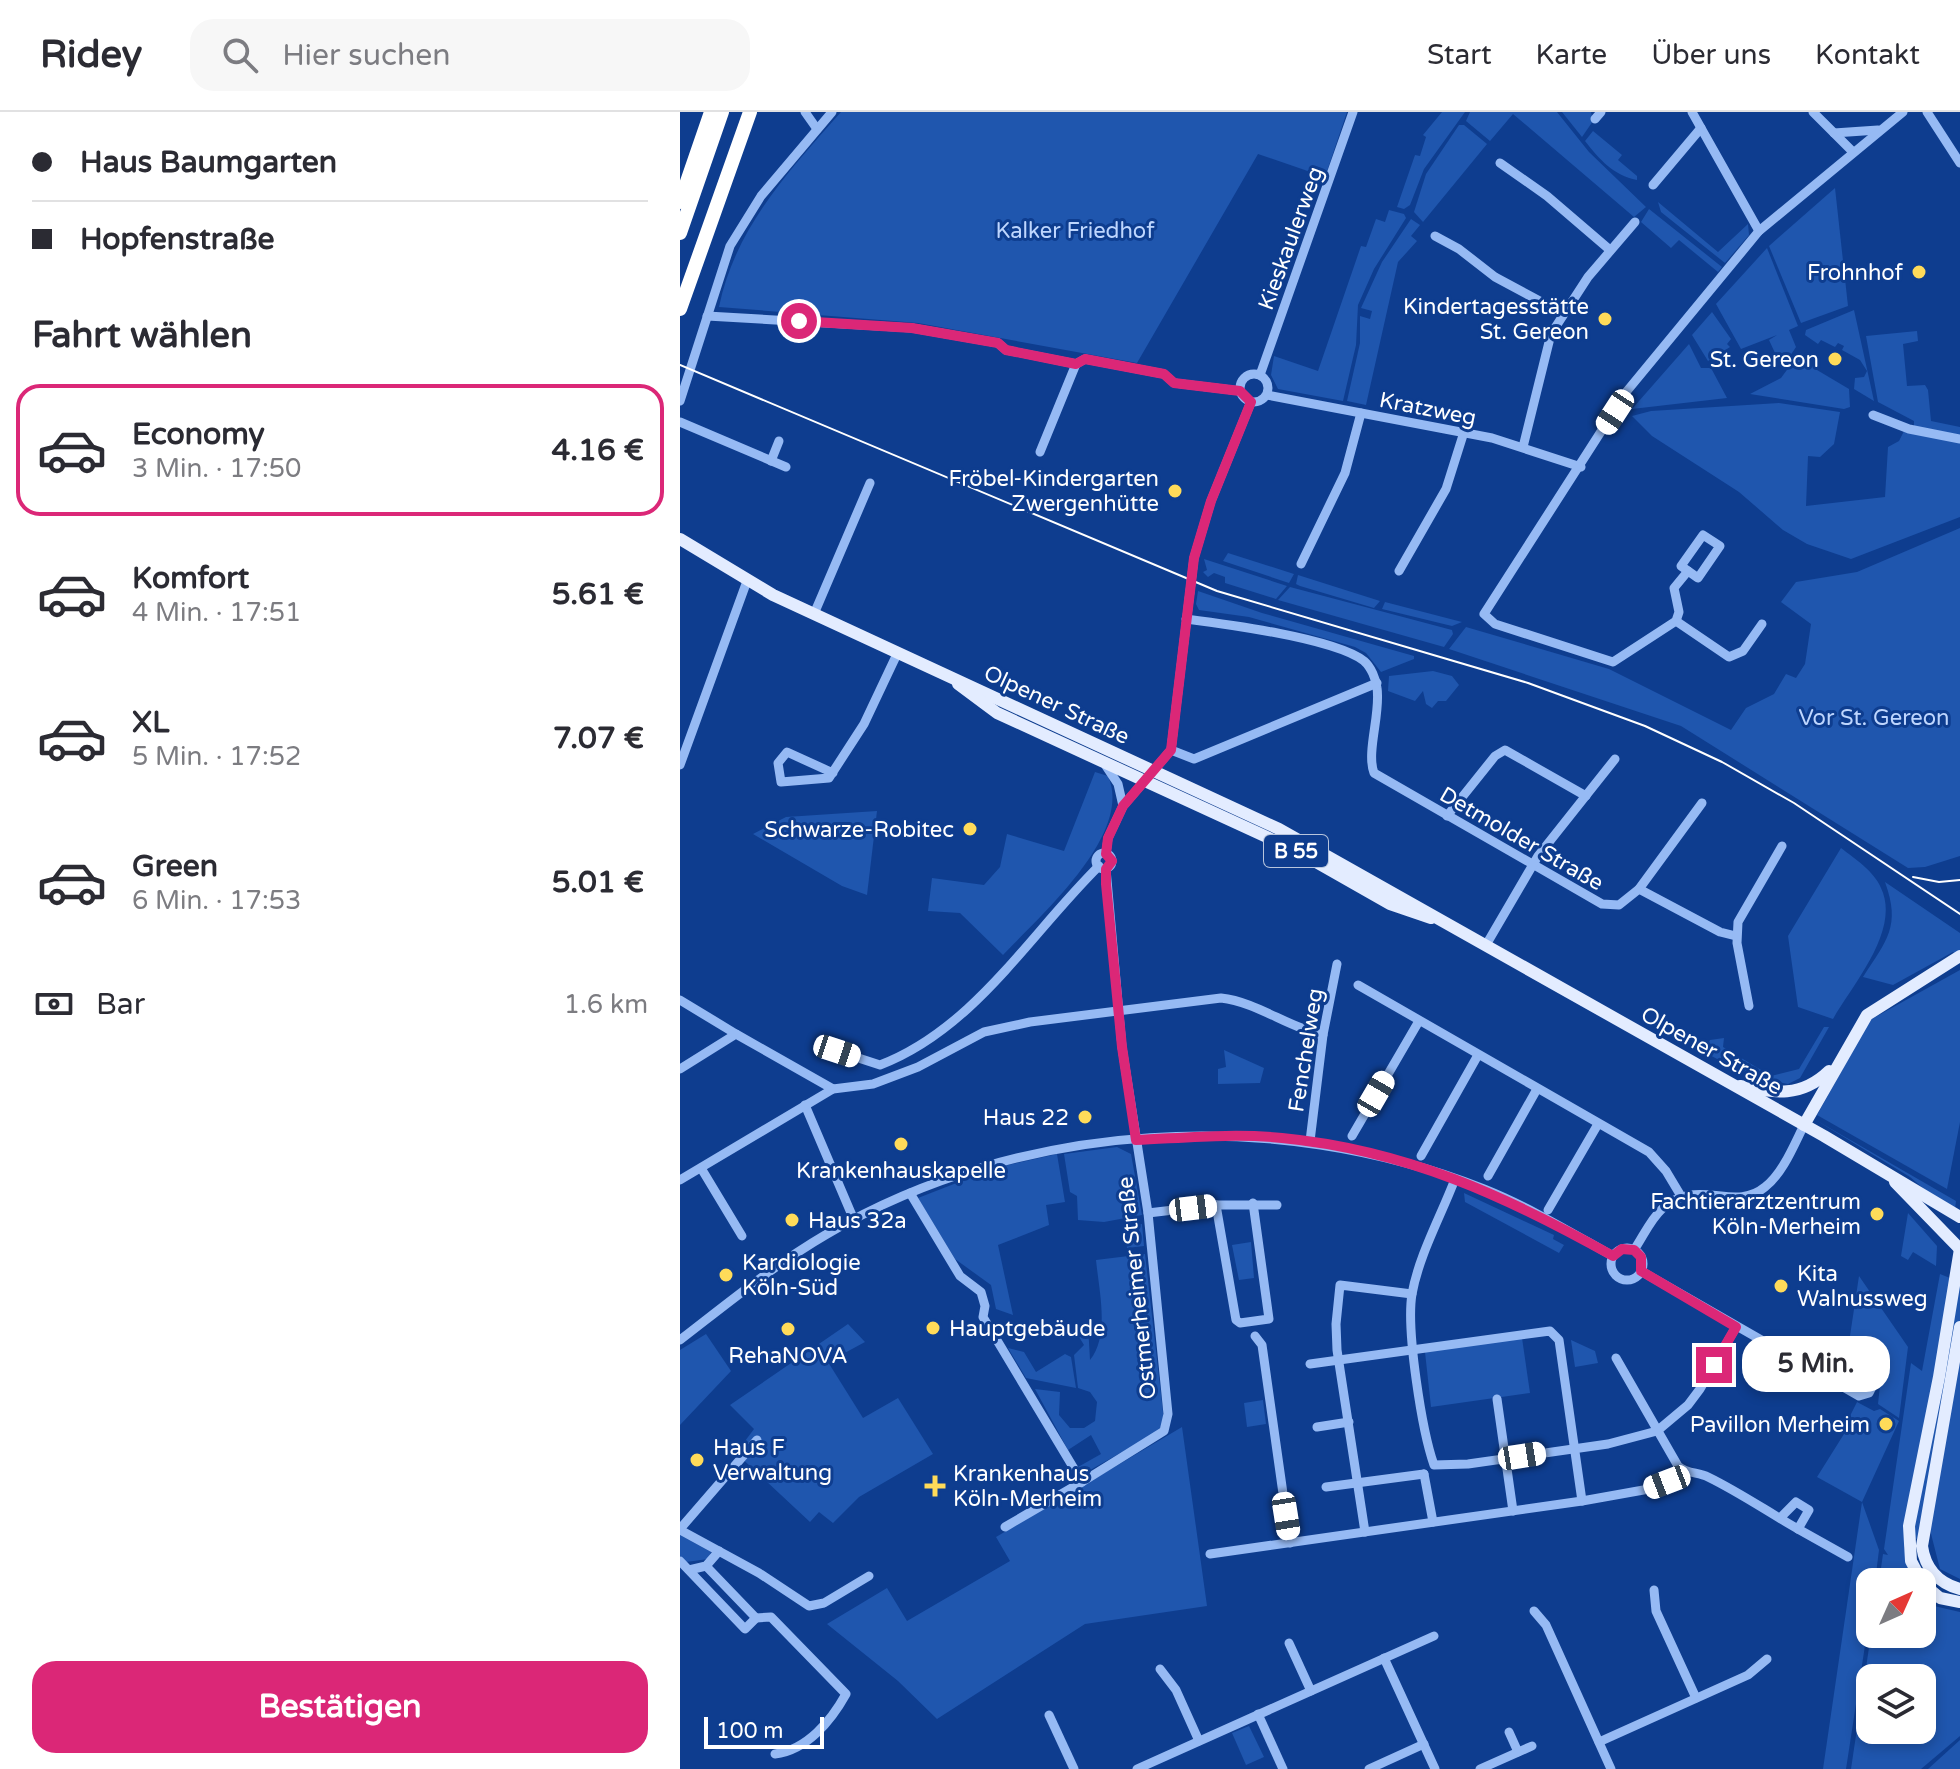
<!DOCTYPE html>
<html lang="de">
<meta charset="utf-8">
<style>
body{margin:0;font-family:"Varela Round",sans-serif;background:#f7f7f7;color:#2b2b33;height:100vh;display:flex;flex-direction:column;font-size:30px;white-space:nowrap}
*{box-sizing:border-box;margin:0}
p{font-size:26px;color:#7c7c81}
.icon{flex:none;width:44px;height:44px;fill:none;stroke:currentColor;stroke-width:2;stroke-linecap:round;stroke-linejoin:round}
.map{position:relative;flex:1;overflow:hidden}
.panel{display:flex;flex-direction:column;background:#fff;width:680px}
.panel>*{flex:none}
.top-card{display:grid;align-content:center;height:176px;padding:0 32px;background:#fff}
.needle{width:52px;rotate:45deg}
.fabs{position:absolute;left:1176px;top:1456px;display:grid;gap:16px}
.fabs a{display:grid;place-items:center;width:80px;height:80px;border-radius:16px;background:#fff;box-shadow:0 4px 12px #0003;font-size:40px}
.scale{position:absolute;left:24px;bottom:20px;width:120px;box-sizing:border-box;padding-left:8px;border:4px solid #fff;border-top:0;font-size:22px;line-height:28px;white-space:nowrap;color:#fff;-webkit-text-stroke:6px #0e3d8f;paint-order:stroke}
.end{position:absolute;width:36px;height:36px;margin:-18px;border:10px solid #db2777;background:#fff;box-shadow:0 0 0 4px #fff}
.from{border-radius:50%}
.bubble{position:absolute;height:56px;border-radius:24px;background:#fff;box-shadow:0 4px 12px #0003;font-size:26px;font-weight:700;line-height:56px;text-align:center}
.car{position:absolute;width:24px;height:48px;margin:-24px -12px;border-radius:10px;box-shadow:0 0 6px 2px #0007;background:linear-gradient(#fff 24%,#345 0 40%,#fff 0 76%,#345 0 86%,#fff 0)}
.top-card b{display:flex;align-items:center;gap:28px;height:76px;font-size:30px}
.top-card b+b{border-top:2px solid #e1e1e2}
.top-card i{width:20px;height:20px;background:#2b2b33}
ul{padding:0;list-style:none}
li{display:flex;align-items:center;gap:24px;height:132px;margin:0 16px 12px;padding:0 16px;border:4px solid transparent;border-radius:24px}
li div{flex:1}
li b{display:block;font-size:30px}
li em{font-style:normal;font-weight:700}
li.current{border-color:#db2777}
li>.icon{width:72px;height:72px;stroke-width:1.5}
h2{padding:0 32px;font-size:36px;line-height:96px}
.pay{display:flex;align-items:center;gap:20px;height:88px;padding:0 32px;font-size:30px}
.pay p{margin-inline-start:auto}
.button{display:flex;gap:16px;margin-top:auto;padding:16px 32px}
.button a{flex:1;height:92px;border-radius:24px;background:#db2777;color:#fff;font-size:32px;font-weight:700;line-height:92px;text-align:center}
header{display:flex;align-items:center;gap:48px;box-sizing:border-box;height:112px;padding:0 40px;background:#fff;border-bottom:2px solid #e1e1e2}
header strong{font-size:38px}
nav{display:flex;gap:44px;margin-inline-start:auto;font-size:28px}
.search{width:560px;height:72px;background:#f7f7f7;display:flex;align-items:center;gap:20px;box-sizing:border-box;padding:0 28px;border-radius:24px;color:#7c7c81;font-size:30px}
main{display:flex;flex:1;min-height:0}
.map>svg:first-child{display:block}
.green{fill:#1f56ae;fill-rule:evenodd}
.lines{fill:none;stroke-linecap:round;stroke-linejoin:round}
.minor{stroke:#96baf4;stroke-width:9}
.major{stroke:#e3ecff;stroke-width:12}
.highway{stroke:#fff;stroke-width:14}
.tram{stroke:#fff;stroke-width:2}
.route{stroke:#db2777;stroke-width:10}
.poi-dot{fill:#ffdb59;stroke:#0e3d8f;stroke-width:3}
.labels{text-anchor:middle;stroke-width:6;stroke-linejoin:round;paint-order:stroke}
.shield{fill:#0e3d8f;stroke:#b7c5dd;stroke-width:2}
.shield-label{font-size:20px;font-weight:bold;fill:#fff}
.park-label{font-size:22px;fill:#bed6fe;stroke:#0e3d8f}
.street-label{font-size:22px;fill:#fff;stroke:#0e3d8f}
.poi-label{font-size:22px;fill:#fff;stroke:#0e3d8f;text-anchor:end}
</style>
<header>
<strong>Ridey</strong>
<div class="search"><svg class="icon" aria-label="search" viewBox="0 0 24 24"><circle cx="10" cy="10" r="6"/><path d="M15 15l6 6"/></svg>Hier suchen</div>
<nav><a>Start</a><a>Karte</a><a>Über uns</a><a>Kontakt</a></nav>
</header>
<main>
<section class="panel">
<div class="top-card">
<b><i class="from"></i>Haus Baumgarten</b>
<b><i></i>Hopfenstraße</b>
</div>
<h2>Fahrt wählen</h2>
<ul>
<li class="current"><svg class="icon" aria-label="car" viewBox="0 0 24 24"><path d="M5 17H2v-5l4-1 3-4h7l3 4 3 1v5h-3M9 17h6M6 11h13"/><circle cx="7" cy="17" r="2"/><circle cx="17" cy="17" r="2"/></svg><div><b>Economy</b><p>3 Min. · 17:50</p></div><em>4.16 €</em></li>
<li><svg class="icon" aria-label="car" viewBox="0 0 24 24"><path d="M5 17H2v-5l4-1 3-4h7l3 4 3 1v5h-3M9 17h6M6 11h13"/><circle cx="7" cy="17" r="2"/><circle cx="17" cy="17" r="2"/></svg><div><b>Komfort</b><p>4 Min. · 17:51</p></div><em>5.61 €</em></li>
<li><svg class="icon" aria-label="car" viewBox="0 0 24 24"><path d="M5 17H2v-5l4-1 3-4h7l3 4 3 1v5h-3M9 17h6M6 11h13"/><circle cx="7" cy="17" r="2"/><circle cx="17" cy="17" r="2"/></svg><div><b>XL</b><p>5 Min. · 17:52</p></div><em>7.07 €</em></li>
<li><svg class="icon" aria-label="car" viewBox="0 0 24 24"><path d="M5 17H2v-5l4-1 3-4h7l3 4 3 1v5h-3M9 17h6M6 11h13"/><circle cx="7" cy="17" r="2"/><circle cx="17" cy="17" r="2"/></svg><div><b>Green</b><p>6 Min. · 17:53</p></div><em>5.01 €</em></li>
</ul>
<div class="pay"><svg class="icon" aria-label="cash" viewBox="0 0 24 24"><path d="M3 7h18v10H3z"/><circle cx="12" cy="12" r="2"/></svg>Bar<p>1.6 km</p></div>
<div class="button"><a>Bestätigen</a></div>
</section>
<div class="map">
<svg width="1280" height="1657" viewBox="0 0 1280 1657">
<rect width="100%" height="100%" fill="#0e3d8f"/>
<g class="green">
<path d="M161,0h506l-22,65 -67,-23 -121,209 -219,-40 -199,-16c16,-79 70,-136 122,-195z"/>
<polygon points="762,0 785,0 744,57 730,93 724,97 717,95 735,43 740,44 746,25 743,23"/>
<polygon points="790,0 877,0 909,40 966,95 954,105 833,2 810,29 786,9"/>
<polygon points="882,0 911,0 913,9 902,25"/>
<polygon points="779,13 784,13 807,32 743,110 734,100 746,62"/>
<path d="M913,19l29,24 -4,5 19,16v4c-24,-5 -37,-20 -52,-39z"/>
<polygon points="1155,76 1168,194 1121,211 1089,134"/>
<polygon points="978,90 1038,140 1068,112 1069,123 1045,151 981,100"/>
<polygon points="969,97 1042,155 1038,160 999,128 991,136 961,110"/>
<polygon points="709,98 724,102 726,106 694,157 678,193 676,233 663,289 598,277 591,263 594,244 638,259 681,134 686,135 696,107 705,110"/>
<polygon points="731,107 740,113 731,124 737,129 718,150 686,293 667,289 680,231 680,204 690,207 692,199 681,196 702,150"/>
<polygon points="1087,136 1118,214 1109,218 1116,235 1102,256 1089,228 1097,223 1061,237 1036,192"/>
<polygon points="1174,198 1194,289 1174,277 1175,266 1184,265 1187,259 1180,248 1162,238 1164,234 1158,231 1155,235 1141,228 1138,232 1125,223 1126,218"/>
<polygon points="1032,200 1051,227 1047,232 1050,235 1028,249 1012,223"/>
<polygon points="1237,219 1238,229 1223,232 1227,274 1245,273 1248,278 1251,309 1280,315 1280,325 1234,315 1234,309 1198,290 1186,224"/>
<polygon points="1009,232 1021,256 1031,256 1047,286 952,297"/>
<polygon points="1120,240 1137,258 1169,277 1170,295 1164,297 1070,282 1101,266"/>
<polygon points="1099,291 1160,300 1154,332 1140,345 1128,344 1126,394 1205,385 1208,335 1219,329 1225,317 1280,329 1280,405 1171,447 1127,432 1103,418 1059,380 972,324 952,304 971,299"/>
<polygon points="1280,416 1280,744 1245,755 1228,756 1001,614 769,537 786,515 929,557 1051,618 1066,596 1094,582 1106,562 1116,566 1125,552 1131,512 1101,490 1116,470 1177,460"/>
<polygon points="548,441 614,462 609,471 543,449"/>
<polygon points="524,447 607,474 596,487 545,471 545,465 534,461 528,465 523,460 527,458"/>
<polygon points="618,463 700,489 694,496 620,474 616,472"/>
<polygon points="610,475 772,518 773,522 764,535 598,488"/>
<polygon points="518,479 582,501 734,544 734,547 701,560 686,541 675,535 569,505 519,498 516,492"/>
<polygon points="705,490 782,510 772,514 702,497"/>
<polygon points="753,559 772,564 779,573 766,589 758,589 752,596 746,592 743,579 735,589 708,579 709,564"/>
<path d="M415,660l13,4c26,58 -68,140 -105,179l-43,-42 -32,-2 4,-33 52,7 16,-18 7,-33 57,17z"/>
<polygon points="197,699 187,783 162,774 73,722 106,705"/>
<path d="M1161,736c14,11 33,23 40,40 20,42 -28,96 -48,131l-35,-12 -10,-71z"/>
<path d="M1205,770l75,51v27l-7,-8 -60,33 -30,-8c24,-37 38,-51 22,-95z"/>
<polygon points="1280,858 1280,1010 1267,1077 1137,1003 1190,908"/>
<polygon points="1144,915 1149,915 1120,966 1108,972 1069,964 1024,940 1030,928 1044,926 1043,935 1091,964 1119,957"/>
<polygon points="544,938 584,956 580,971 538,972 538,957 546,955"/>
<polygon points="1134,1007 1276,1089 1275,1097 1250,1082 1230,1065"/>
<polygon points="437,1035 451,1042 462,1103 424,1110 398,1108 397,1084 390,1080 384,1042"/>
<polygon points="377,1042 385,1090 366,1093 369,1113 318,1133 333,1203 316,1197 311,1173 275,1147 238,1086 315,1056"/>
<polygon points="784,1081 874,1123 873,1127 884,1133 879,1141 785,1090"/>
<polygon points="1228,1101 1257,1134 1256,1154 1233,1140 1228,1148 1221,1144"/>
<polygon points="462,1112 464,1134 447,1136 444,1114"/>
<polygon points="571,1130 574,1166 559,1168 552,1133"/>
<path d="M465,1142l19,167 -5,10 -74,42 -7,-6 23,-13 -10,-19 -23,15 -33,-61 25,3 -1,23 11,13h14l11,-7 2,-19 -7,-10 -12,-4 -4,-33 10,-10 -8,-13 12,-7 2,35c20,-25 9,-69 6,-100z"/>
<polygon points="1260,1162 1280,1170 1280,1467 1260,1457 1250,1418 1224,1435 1232,1470 1199,1470 1203,1442 1208,1443 1204,1437 1231,1251 1242,1259"/>
<polygon points="1179,1164 1228,1235 1219,1306 1198,1292 1201,1264 1190,1258 1165,1257"/>
<polygon points="168,1212 185,1230 148,1250 183,1306 218,1286 253,1342 179,1385 153,1411 139,1400 130,1410 56,1341 74,1317 50,1293"/>
<polygon points="26,1222 51,1259 0,1313 0,1238"/>
<polygon points="842,1226 850,1281 751,1295 745,1240"/>
<polygon points="891,1228 915,1239 918,1251 895,1255"/>
<polygon points="328,1236 344,1240 356,1260 385,1242 391,1245 396,1276 346,1266"/>
<polygon points="583,1288 586,1312 567,1315 564,1291"/>
<polygon points="1177,1290 1194,1299 1200,1297 1219,1309 1182,1390 1199,1438 1195,1470 1190,1470 1190,1501 1166,1657 1143,1657 1182,1390 1137,1365 1169,1314 1168,1308"/>
<polygon points="502,1315 527,1494 405,1512 257,1607 218,1569 147,1512 207,1476 227,1509 330,1449 316,1425"/>
<polygon points="0,1423 31,1440 28,1447 6,1450 0,1444"/>
<path d="M1242,1484l12,10 26,6v124l-39,33h-70l20,-135h51zM1190,1566h52v52h-52z"/>
<polygon points="569,1614 584,1645 566,1653 552,1621"/>
<polygon points="1280,1628 1280,1657 1248,1657"/>
</g>
<g class="lines">
<g class="minor">
<polyline points="125,0 137,17"/>
<polyline points="1012,0 1079,119"/>
<polyline points="1133,0 1172,39"/>
<polyline points="1247,0 1280,51"/>
<polyline points="915,7 921,0"/>
<polyline points="1154,21 1198,18"/>
<polyline points="820,51 867,84 930,138"/>
<polyline points="973,73 1021,16"/>
<polyline points="755,124 779,137 815,165 882,201"/>
<polyline points="27,204 232,216 318,231 326,238 396,252 405,247 484,262 494,271 560,279"/>
<circle cx="574" cy="276" r="14"/>
<polyline points="580,263 673,0"/>
<polyline points="587,283 812,326 901,355"/>
<polyline points="0,289 50,134 81,84 152,0"/>
<polyline points="1193,303 1229,317 1280,327"/>
<polyline points="0,310 106,355"/>
<polyline points="843,335 871,222 908,165 955,110"/>
<polyline points="360,340 396,252"/>
<polyline points="91,349 99,329"/>
<polygon points="1023,423 1040,434 1018,466 1001,454"/>
<polyline points="621,452 665,361 681,301"/>
<polyline points="719,459 766,377 784,320"/>
<polyline points="1008,459 994,476 999,500 996,509 933,550 815,512 804,502 947,279 1079,119 1223,0"/>
<polyline points="134,502 190,371"/>
<path d="M506,507c39,5 148,19 178,42 7,6 12,18 13,27 4,25 -11,64 -3,85l228,131 17,1 20,-16 63,-86"/>
<polyline points="996,509 1049,545 1063,539 1082,512"/>
<polyline points="491,638 514,647 697,571"/>
<polyline points="0,653 67,469"/>
<polyline points="426,654 438,672 443,694"/>
<polyline points="153,661 107,640 98,651 101,670 149,666 184,612 218,540"/>
<polyline points="767,704 815,644 825,638 906,684"/>
<circle cx="424" cy="749" r="8"/>
<polyline points="426,742 428,726 443,694 491,638 514,446 531,389 571,290"/>
<polyline points="959,777 1040,820 1056,824"/>
<polyline points="806,833 858,744 935,647"/>
<polyline points="678,873 969,1040 986,1059 1001,1084"/>
<polyline points="0,888 56,922"/>
<polyline points="1069,894 1057,831 1058,810 1102,734"/>
<path d="M157,939l43,14c94,-36 149,-130 219,-199"/>
<polyline points="0,957 56,922 153,977"/>
<polyline points="125,993 174,1108"/>
<polyline points="672,1024 739,909"/>
<polyline points="630,1029 643,923 657,852"/>
<polyline points="741,1044 798,943"/>
<polyline points="21,1056 62,1124"/>
<polyline points="808,1064 857,977"/>
<path d="M775,1067c-14,37 -36,76 -43,115 -6,36 10,137 22,171l34,-1 140,-20 49,-13 31,-26 12,-16 36,-62"/>
<path d="M0,1068l153,-91 40,-5 45,-17 66,-35 46,-10 191,-24c36,4 66,29 102,37"/>
<polyline points="230,1081 280,1164 301,1180 305,1194 303,1205 402,1370 484,1319 488,1302 468,1101 442,935 426,757"/>
<polyline points="536,1093 597,1093"/>
<polyline points="868,1098 918,1012"/>
<polyline points="468,1101 536,1093 556,1208 560,1211 589,1207 573,1091"/>
<circle cx="947" cy="1152" r="16"/>
<path d="M954,1138c9,-13 16,-30 28,-41 36,-33 72,4 103,-22 18,-14 29,-42 39,-62"/>
<polyline points="961,1159 1179,1284 1189,1281 1194,1271 1187,1262 1153,1268"/>
<polyline points="575,1224 582,1233 610,1431"/>
<path d="M0,1228c48,-37 94,-75 147,-106 195,-114 448,-128 657,-45 45,18 86,43 129,67"/>
<path d="M936,1246l62,108c9,8 20,6 30,11 31,15 60,35 90,52l11,-19 -13,-8 -16,16"/>
<polyline points="630,1252 870,1219 879,1228 902,1389 969,1377 1004,1359"/>
<polyline points="817,1287 833,1399"/>
<polyline points="637,1315 669,1310"/>
<polyline points="744,1362 753,1410"/>
<polyline points="646,1375 744,1362"/>
<polyline points="325,1415 402,1370"/>
<polyline points="0,1417 77,1328"/>
<polyline points="1118,1417 1168,1445"/>
<polyline points="0,1418 79,1461 129,1494 144,1491 189,1464"/>
<polyline points="685,1420 657,1238 656,1212 660,1173 732,1182"/>
<polyline points="530,1442 902,1389"/>
<polyline points="0,1449 65,1517 76,1506"/>
<path d="M26,1454l50,52 15,-1 75,77c-15,27 -39,56 -71,60"/>
<polyline points="9,1458 26,1454 39,1439"/>
<polyline points="974,1478 976,1499 1016,1586"/>
<polyline points="854,1499 866,1513 931,1657"/>
<polyline points="609,1531 631,1579"/>
<polyline points="704,1546 755,1657"/>
<polyline points="480,1557 496,1578 519,1629"/>
<polyline points="578,1602 603,1657"/>
<polyline points="369,1603 394,1657"/>
<polyline points="829,1620 838,1640"/>
<polyline points="919,1630 1068,1563 1087,1547"/>
<polyline points="457,1657 754,1524"/>
<polyline points="689,1657 744,1632"/>
<polyline points="800,1657 852,1634"/>
</g>
<g class="major">
<polyline points="0,427 93,483 599,717 1144,1024 1280,1105"/>
<polyline points="278,572 317,601 615,738 710,792 751,806"/>
<path d="M1060,974c35,7 61,12 89,-15"/>
<polyline points="1124,1013 1187,903 1280,844"/>
<polyline points="1215,1070 1280,1137"/>
<path d="M1280,1215l-38,219c3,22 16,37 38,43"/>
<polyline points="1242,1470 1231,1449 1229,1414 1259,1265 1280,1137"/>
<polyline points="1242,1471 1260,1486 1280,1490"/>
</g>
<g class="highway">
<polyline points="0,90 31,0"/>
<polyline points="0,121 42,0"/>
<polyline points="0,197 70,0"/>
</g>
<g class="tram">
<polyline points="0,253 537,479 848,571 965,614 1042,650 1114,691 1280,802"/>
<polyline points="1233,765 1259,770 1280,768"/>
</g>
</g>
<g class="lines">
<path class="route" d="M119,209l113,7 86,15 8,7 70,14 9,-5 79,15 10,9 66,8 11,11 -40,99 -17,57 -23,192 -48,56 -15,32 -2,16 6,7 -6,8v15l16,163 14,93c48,-2 98,-7 146,-2 124,12 224,58 331,118l9,-7 12,1 7,7v14l95,56 -22,38"/>
</g>
<g class="poi-dot">
<circle cx="1239" cy="160" r="8"/>
<circle cx="925" cy="207" r="8"/>
<circle cx="1155" cy="247" r="8"/>
<circle cx="495" cy="379" r="8"/>
<circle cx="290" cy="717" r="8"/>
<circle cx="405" cy="1005" r="8"/>
<circle cx="221" cy="1032" r="8"/>
<circle cx="1197" cy="1102" r="8"/>
<circle cx="112" cy="1108" r="8"/>
<circle cx="46" cy="1163" r="8"/>
<circle cx="1101" cy="1174" r="8"/>
<circle cx="253" cy="1216" r="8"/>
<circle cx="108" cy="1217" r="8"/>
<circle cx="1206" cy="1312" r="8"/>
<circle cx="17" cy="1348" r="8"/>
<path d="M251 1362h8v8h8v8h-8v8h-8v-8h-8v-8h8z"/>
</g>
<g class="labels">
<rect class="shield" x="584" y="723" width="64" height="32" rx="6"/>
<g class="shield-label">
<text x="616" y="746">B 55</text>
</g>
<g class="park-label">
<text x="395" y="126">Kalker Friedhof</text>
<text x="1194" y="613">Vor St. Gereon</text>
</g>
<g class="street-label">
<text transform="translate(610 126) rotate(-70)" y="8">Kieskaulerweg</text>
<text transform="translate(748 296) rotate(11)" y="8">Kratzweg</text>
<text transform="translate(377 592) rotate(25)" y="8">Olpener Straße</text>
<text transform="translate(842 726) rotate(30)" y="8">Detmolder Straße</text>
<text transform="translate(625 938) rotate(-81)" y="8">Fenchelweg</text>
<text transform="translate(1032 938) rotate(29)" y="8">Olpener Straße</text>
<text transform="translate(456 1176) rotate(-96)" y="8">Ostmerheimer Straße</text>
</g>
<g class="poi-label">
<text x="1223" y="168">Frohnhof</text>
<text x="909" y="202">Kindertagesstätte<tspan x="909" dy="25">St. Gereon</tspan></text>
<text x="1139" y="255">St. Gereon</text>
<text x="479" y="374">Fröbel-Kindergarten<tspan x="479" dy="25">Zwergenhütte</tspan></text>
<text x="274" y="725">Schwarze-Robitec</text>
<text x="389" y="1013">Haus 22</text>
<text x="221" y="1066" text-anchor="middle">Krankenhauskapelle</text>
<text x="1181" y="1097">Fachtierarztzentrum<tspan x="1181" dy="25">Köln-Merheim</tspan></text>
<text x="128" y="1116" text-anchor="start">Haus 32a</text>
<text x="62" y="1158" text-anchor="start">Kardiologie<tspan x="62" dy="25">Köln-Süd</tspan></text>
<text x="1117" y="1169" text-anchor="start">Kita<tspan x="1117" dy="25">Walnussweg</tspan></text>
<text x="269" y="1224" text-anchor="start">Hauptgebäude</text>
<text x="108" y="1251" text-anchor="middle">RehaNOVA</text>
<text x="1190" y="1320">Pavillon Merheim</text>
<text x="33" y="1343" text-anchor="start">Haus F<tspan x="33" dy="25">Verwaltung</tspan></text>
<text x="273" y="1369" text-anchor="start">Krankenhaus<tspan x="273" dy="25">Köln-Merheim</tspan></text>
</g>
</g>
</svg>
<div class="fabs">
<a><svg class="needle" viewBox="-14 -14 28 28"><path d="M0-13l5 13h-10z" fill="#e53935"/><path d="M0 13l5-13h-10z" fill="#7c7c81"/></svg></a>
<a><svg class="icon" aria-label="layers" viewBox="0 0 24 24"><path d="M12 4l9 5-9 5-9-5zM3 14l9 5 9-5"/></svg></a>
</div>
<div class="scale">100 m</div>
<i class="end from" style="left:119px;top:209px"></i>
<i class="end" style="left:1034px;top:1253px"></i>
<div class="bubble" style="left:1062px;top:1224px;width:148px">5 Min.</div>
<i class="car" style="left:935px;top:300px;rotate:213deg"></i>
<i class="car" style="left:157px;top:939px;rotate:108deg"></i>
<i class="car" style="left:696px;top:982px;rotate:30deg"></i>
<i class="car" style="left:513px;top:1096px;rotate:83deg"></i>
<i class="car" style="left:842px;top:1344px;rotate:81deg"></i>
<i class="car" style="left:987px;top:1370px;rotate:249deg"></i>
<i class="car" style="left:606px;top:1404px;rotate:171deg"></i>
</div>
</main>
